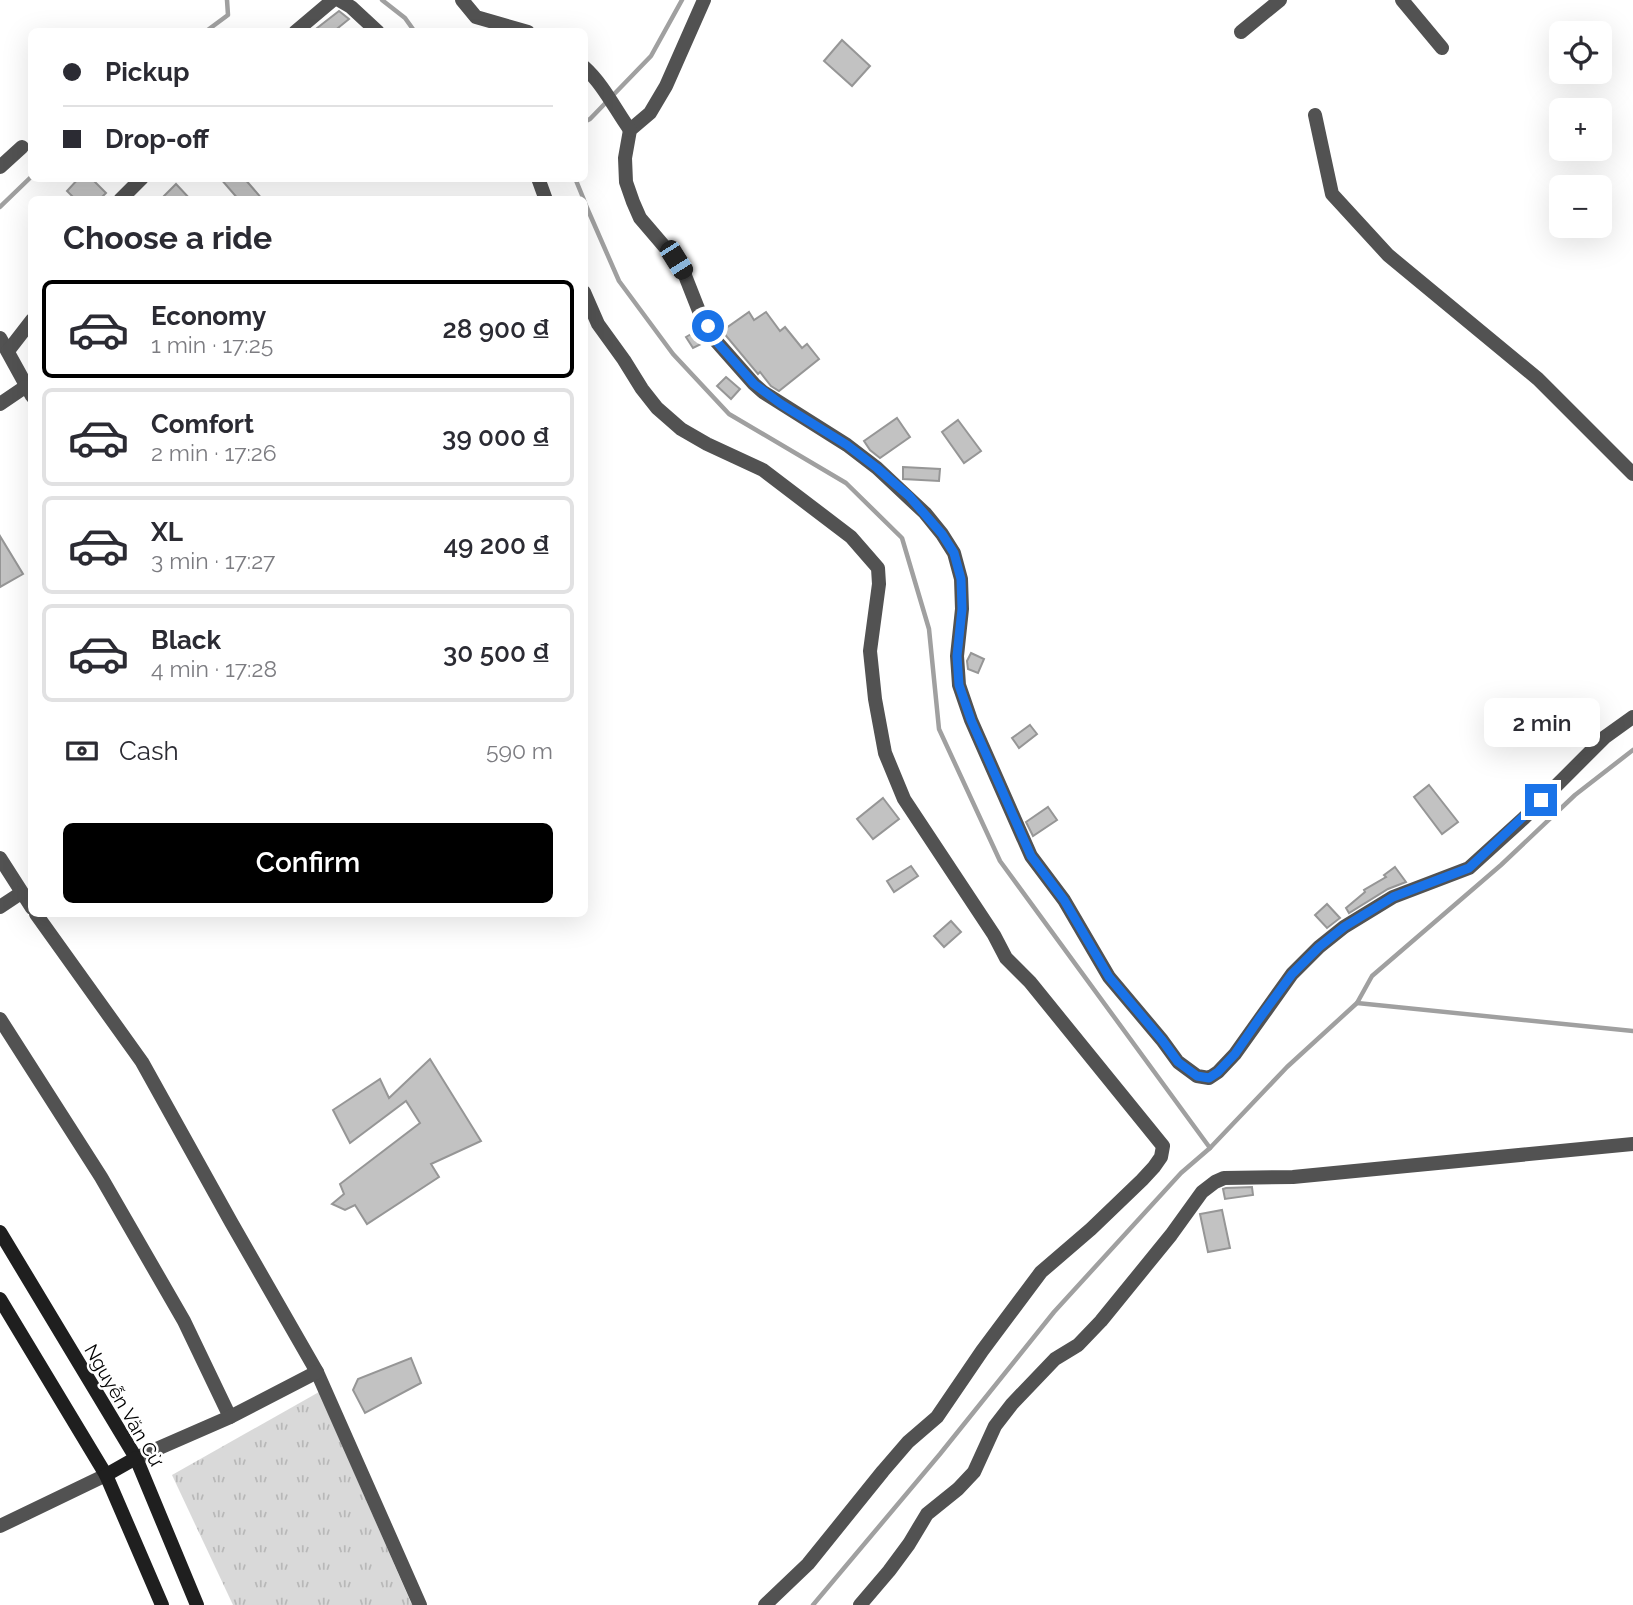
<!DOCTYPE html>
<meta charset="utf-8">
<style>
body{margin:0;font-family:Raleway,sans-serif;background:#f2f2f3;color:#2b2b33;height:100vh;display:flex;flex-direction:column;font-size:26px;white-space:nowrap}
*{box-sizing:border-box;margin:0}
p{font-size:23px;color:#7c7c81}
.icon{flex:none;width:38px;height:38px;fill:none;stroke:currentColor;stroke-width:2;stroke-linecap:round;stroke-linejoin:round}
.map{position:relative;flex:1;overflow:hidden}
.details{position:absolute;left:28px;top:196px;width:560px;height:721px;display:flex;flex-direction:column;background:#fff;border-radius:10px;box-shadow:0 7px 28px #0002}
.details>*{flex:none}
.banner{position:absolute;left:28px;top:28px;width:560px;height:154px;border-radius:10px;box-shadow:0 7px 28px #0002;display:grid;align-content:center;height:154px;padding:0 35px;background:#fff}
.tools{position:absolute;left:1549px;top:21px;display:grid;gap:14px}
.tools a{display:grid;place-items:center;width:63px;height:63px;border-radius:10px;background:#fff;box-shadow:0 7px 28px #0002;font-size:35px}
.end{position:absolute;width:32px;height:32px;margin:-16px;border:9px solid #1a73e8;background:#fff;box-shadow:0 0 0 4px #fff}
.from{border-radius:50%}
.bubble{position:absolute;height:49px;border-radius:10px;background:#fff;box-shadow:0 7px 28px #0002;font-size:23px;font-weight:600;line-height:49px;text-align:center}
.car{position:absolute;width:21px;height:42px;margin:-21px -10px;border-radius:9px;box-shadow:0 0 5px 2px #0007;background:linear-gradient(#222 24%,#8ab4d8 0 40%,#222 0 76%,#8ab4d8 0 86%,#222 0)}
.banner b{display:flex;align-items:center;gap:24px;height:66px;font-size:26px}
.banner b+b{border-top:2px solid #e1e1e2}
.banner i{width:18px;height:18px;background:#2b2b33}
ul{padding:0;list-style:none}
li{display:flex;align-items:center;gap:21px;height:98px;margin:0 14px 10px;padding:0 21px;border:4px solid #e1e1e2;border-radius:10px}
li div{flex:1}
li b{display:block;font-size:26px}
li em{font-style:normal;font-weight:600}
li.on{border-color:#000}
li>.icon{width:63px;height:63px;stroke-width:1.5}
h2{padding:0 35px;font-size:32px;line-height:84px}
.pay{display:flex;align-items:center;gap:18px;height:77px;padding:0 35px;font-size:26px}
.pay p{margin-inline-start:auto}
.primary-button{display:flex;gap:14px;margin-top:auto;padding:14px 35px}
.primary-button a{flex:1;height:80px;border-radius:10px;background:#000;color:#fff;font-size:28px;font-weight:600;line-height:80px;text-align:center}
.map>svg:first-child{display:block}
.grass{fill:url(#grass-tufts)}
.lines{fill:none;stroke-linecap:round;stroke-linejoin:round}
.stream{stroke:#a0a0a0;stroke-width:4.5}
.building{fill:#c2c2c2;stroke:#969696;stroke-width:2}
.minor{stroke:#525252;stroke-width:14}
.secondary{stroke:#1f1f1f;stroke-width:14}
.route{stroke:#1a73e8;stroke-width:9}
.labels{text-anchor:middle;stroke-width:5;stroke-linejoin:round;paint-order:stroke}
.street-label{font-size:19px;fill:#000;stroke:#fff}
</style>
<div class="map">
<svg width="1633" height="1605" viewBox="0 0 1633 1605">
<defs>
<pattern id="grass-tufts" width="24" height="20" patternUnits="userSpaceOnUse" patternTransform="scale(1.75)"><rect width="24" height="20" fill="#d9d9d9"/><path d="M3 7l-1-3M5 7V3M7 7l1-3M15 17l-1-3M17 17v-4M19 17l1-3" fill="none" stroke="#b8b8b8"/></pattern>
</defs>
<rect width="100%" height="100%" fill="#fff"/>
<polygon class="grass" points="319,1392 412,1605 233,1605 172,1475"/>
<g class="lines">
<g class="stream">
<polyline points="382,0 405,18 415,32"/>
<polyline points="205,32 228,15 227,0"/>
<polyline points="584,122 590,119 651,56 682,0"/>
<polyline points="575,178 584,200"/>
<polyline points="584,201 619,281 673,354 729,414 846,483 902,538 929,629 939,729 1000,861 1210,1148 1287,1067 1357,1003 1372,976 1501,865 1575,795 1633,750"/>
<polyline points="0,207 32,176"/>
<polyline points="1357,1003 1633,1031"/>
<polyline points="813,1605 940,1454 1054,1312 1181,1173 1210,1148"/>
</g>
</g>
<g class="building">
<polygon points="339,11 349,19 333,32 312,32"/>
<polygon points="842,40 870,66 852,86 824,61"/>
<polygon points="79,178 91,178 106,193 99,200 76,200 67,191"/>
<polygon points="220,178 244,178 263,200 239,200"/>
<polygon points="176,184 191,200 160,200"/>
<polygon points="749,312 754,320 766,312 780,331 785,327 802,348 807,344 819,359 779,391 771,386 760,372 758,374 722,331"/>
<polygon points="698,330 705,342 693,348 686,337"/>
<polygon points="726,377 740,389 731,399 717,386"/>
<polygon points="897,418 910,437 880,458 870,450 864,441"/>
<polygon points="958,420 981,451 964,463 942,432"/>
<polygon points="903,467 940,469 939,481 903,479"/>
<polygon points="0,536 23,574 0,587"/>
<polygon points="971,653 984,659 978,673 968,669 967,661"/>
<polygon points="1030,725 1037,734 1019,748 1012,738"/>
<polygon points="1429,785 1458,822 1442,834 1414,797"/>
<polygon points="883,798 899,819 873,839 857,819"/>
<polygon points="1048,807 1057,820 1033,836 1026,822"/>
<polygon points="911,866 918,876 894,892 887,881"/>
<polygon points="1395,867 1406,882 1388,889 1349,913 1346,908 1365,892 1364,890 1386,877 1384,875"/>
<polygon points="1327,904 1340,918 1327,928 1315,915"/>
<polygon points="951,921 961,932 944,947 934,936"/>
<polygon points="430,1059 481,1141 431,1164 439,1177 367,1224 355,1205 345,1210 332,1204 344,1194 340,1184 420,1123 406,1101 350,1143 333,1110 380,1079 389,1098"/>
<polygon points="1252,1187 1253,1195 1225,1199 1223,1189 1226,1188"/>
<polygon points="1222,1210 1230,1248 1208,1252 1200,1214"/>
<polygon points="411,1358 421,1383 365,1413 353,1390 358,1379"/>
</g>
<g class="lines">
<g class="minor">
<polyline points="339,0 351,7 378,32"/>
<polyline points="462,0 476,17 528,32"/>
<polyline points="704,0 666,86 650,113 630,130 625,158 626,182 633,202 640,218 676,260 684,273 699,311 716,341 754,384 763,392 847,445 877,468 925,513 942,534 954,553 961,579 962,609 957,656 959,685 971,720 1031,856 1064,900 1109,977 1162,1040 1178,1062 1197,1076 1209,1078 1218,1072 1235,1054 1292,974 1319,947 1344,927 1393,897 1469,868 1524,818 1605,737 1633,717"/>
<polyline points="1402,0 1442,48"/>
<polyline points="295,32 333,0"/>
<polyline points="1241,32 1280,0"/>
<path d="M584,67c19,17 31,42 46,63"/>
<polyline points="1315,115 1332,194 1388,255 1538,379 1633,474"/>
<polyline points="0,167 22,147"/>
<polyline points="538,178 546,200"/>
<polyline points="120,200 142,178"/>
<polyline points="584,292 598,324 624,360 642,389 657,408 681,429 707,444 763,470 851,537 878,568 879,584 870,651 875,699 885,753 904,799 994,935 1006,958 1030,982 1163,1146 1161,1157 1154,1167 1142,1180 1091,1229 1041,1272 982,1351 937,1417 908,1442 883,1471 808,1564 765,1605"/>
<polyline points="0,338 32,396"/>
<polyline points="8,351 32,320"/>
<polyline points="0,404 25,387"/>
<polyline points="0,858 32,908"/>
<polyline points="0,907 21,893"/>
<polyline points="36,914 142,1062 231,1222 317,1372 420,1605"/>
<polyline points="0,1019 101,1177 184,1321 230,1417"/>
<polyline points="136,1458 230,1417 317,1372"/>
<polyline points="0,1526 106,1475"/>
<polyline points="860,1605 889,1571 909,1544 927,1514 958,1489 974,1472 995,1426 1012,1404 1055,1359 1078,1345 1101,1321 1171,1235 1202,1192 1215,1182 1224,1178 1293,1177 1633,1144"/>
</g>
<g class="secondary">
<polyline points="0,1232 136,1458 197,1605"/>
<polyline points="0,1299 106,1475 162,1605"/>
<polyline points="106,1475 136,1458"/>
</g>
</g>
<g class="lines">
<polyline class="route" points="708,326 716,341 754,384 781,404 847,445 877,468 909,496 942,534 954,553 961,579 962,609 957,656 959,685 971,720 1031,856 1064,900 1109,977 1162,1040 1178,1062 1197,1076 1209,1078 1218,1072 1235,1054 1259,1019 1292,974 1319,947 1344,927 1393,897 1469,868 1541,800"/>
</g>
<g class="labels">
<g class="street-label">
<text transform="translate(124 1405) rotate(60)" y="7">Nguyễn Văn Cừ</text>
</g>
</g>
</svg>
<div class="tools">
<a><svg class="icon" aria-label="locate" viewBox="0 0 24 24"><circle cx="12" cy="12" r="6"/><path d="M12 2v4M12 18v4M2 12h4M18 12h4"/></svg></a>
<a>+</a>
<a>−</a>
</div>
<i class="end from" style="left:708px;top:326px"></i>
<i class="end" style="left:1541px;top:800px"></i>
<div class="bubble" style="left:1484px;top:698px;width:116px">2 min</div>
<i class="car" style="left:676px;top:260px;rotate:148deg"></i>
<div class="banner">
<b><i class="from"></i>Pickup</b>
<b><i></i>Drop-off</b>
</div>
<section class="details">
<h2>Choose a ride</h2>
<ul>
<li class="on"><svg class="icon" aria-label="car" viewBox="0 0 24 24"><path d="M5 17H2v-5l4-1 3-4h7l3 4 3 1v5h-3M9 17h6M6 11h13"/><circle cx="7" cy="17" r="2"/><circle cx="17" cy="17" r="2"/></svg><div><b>Economy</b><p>1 min · 17:25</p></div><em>28 900 ₫</em></li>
<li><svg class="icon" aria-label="car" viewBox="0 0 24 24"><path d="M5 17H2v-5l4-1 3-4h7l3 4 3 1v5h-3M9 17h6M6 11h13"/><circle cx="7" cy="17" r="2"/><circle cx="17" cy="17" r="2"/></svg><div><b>Comfort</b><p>2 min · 17:26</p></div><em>39 000 ₫</em></li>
<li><svg class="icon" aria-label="car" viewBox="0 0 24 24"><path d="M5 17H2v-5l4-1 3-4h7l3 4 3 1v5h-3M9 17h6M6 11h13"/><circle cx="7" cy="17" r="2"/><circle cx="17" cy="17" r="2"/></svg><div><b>XL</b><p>3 min · 17:27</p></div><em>49 200 ₫</em></li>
<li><svg class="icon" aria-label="car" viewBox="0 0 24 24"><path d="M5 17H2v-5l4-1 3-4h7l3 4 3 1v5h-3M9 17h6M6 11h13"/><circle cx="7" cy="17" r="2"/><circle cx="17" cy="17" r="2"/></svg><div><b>Black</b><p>4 min · 17:28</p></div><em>30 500 ₫</em></li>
</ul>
<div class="pay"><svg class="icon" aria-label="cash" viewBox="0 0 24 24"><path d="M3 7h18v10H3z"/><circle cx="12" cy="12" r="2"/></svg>Cash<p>590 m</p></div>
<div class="primary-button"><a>Confirm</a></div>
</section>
</div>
